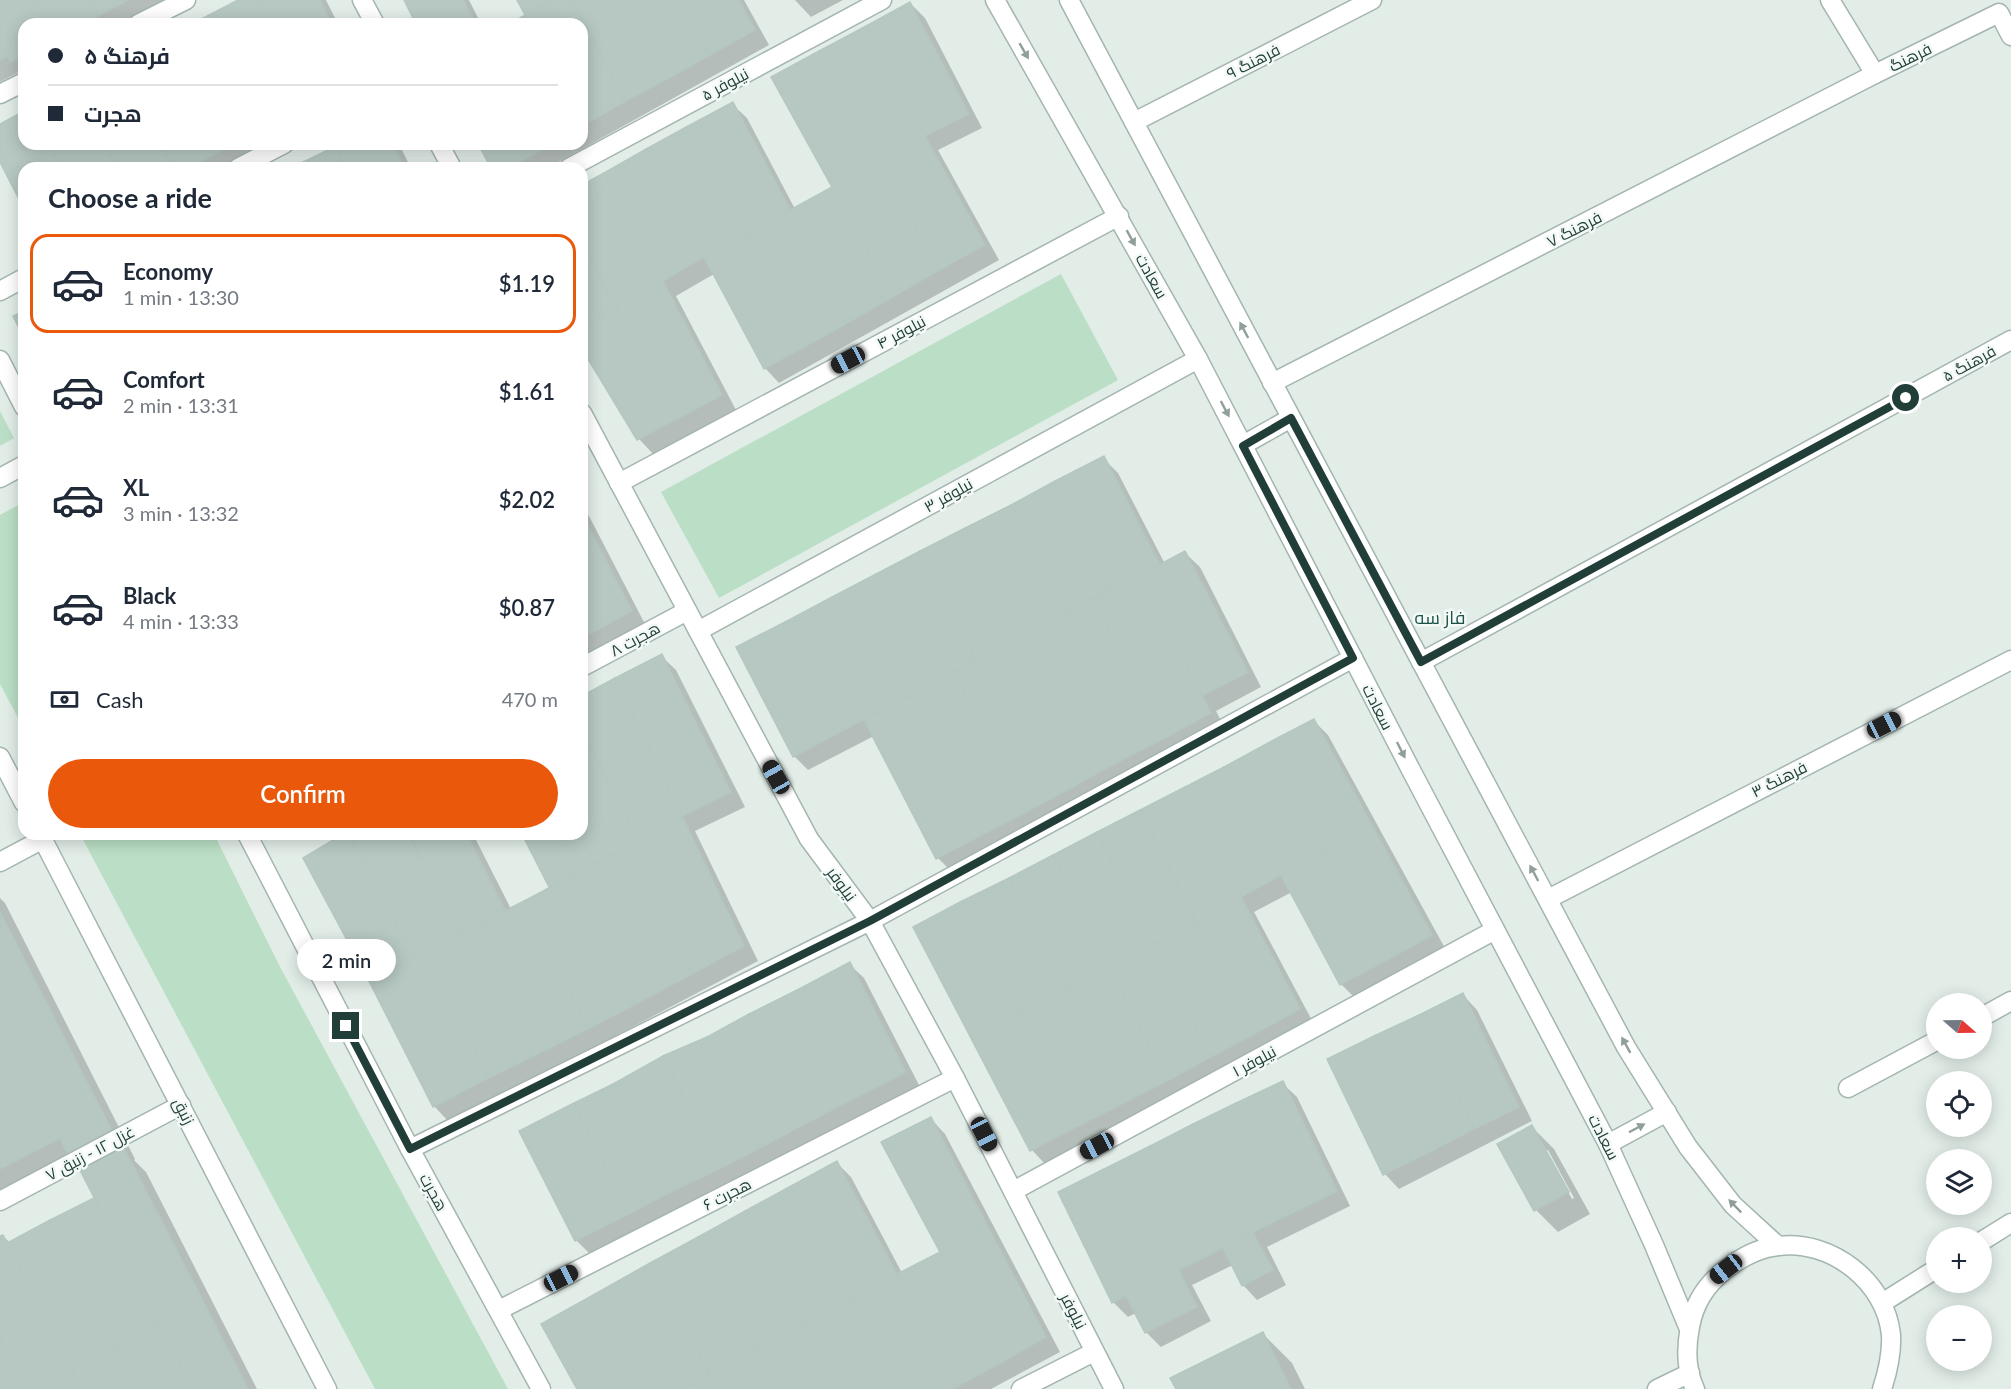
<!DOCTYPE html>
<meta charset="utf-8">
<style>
body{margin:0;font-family:Lato,Cairo,sans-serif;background:#f2f2f3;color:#1f2937;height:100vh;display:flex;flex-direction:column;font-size:22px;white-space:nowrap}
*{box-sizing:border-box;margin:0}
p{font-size:20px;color:#747a83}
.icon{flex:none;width:33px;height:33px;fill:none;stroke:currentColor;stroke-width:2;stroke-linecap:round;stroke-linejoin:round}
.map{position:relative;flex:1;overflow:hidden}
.details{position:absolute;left:18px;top:162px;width:570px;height:678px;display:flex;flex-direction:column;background:#fff;border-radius:18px;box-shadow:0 3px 15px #0003}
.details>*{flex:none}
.guide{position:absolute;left:18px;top:18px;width:570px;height:132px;border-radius:18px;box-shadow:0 3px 15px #0003;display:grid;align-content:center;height:132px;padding:0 30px;background:#fff}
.needle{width:39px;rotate:110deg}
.controls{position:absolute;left:1926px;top:993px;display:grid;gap:12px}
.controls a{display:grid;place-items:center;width:66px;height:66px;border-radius:50%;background:#fff;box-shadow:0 3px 15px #0003;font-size:30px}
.end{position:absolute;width:27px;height:27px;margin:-14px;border:8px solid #213f38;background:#fff;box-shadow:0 0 0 3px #fff}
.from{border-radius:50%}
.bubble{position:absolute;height:42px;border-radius:21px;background:#fff;box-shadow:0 3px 15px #0003;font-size:20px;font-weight:600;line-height:42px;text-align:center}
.car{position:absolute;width:18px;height:36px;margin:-18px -9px;border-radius:8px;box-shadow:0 0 4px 2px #0007;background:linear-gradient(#222 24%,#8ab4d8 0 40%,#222 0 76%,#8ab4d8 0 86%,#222 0)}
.guide b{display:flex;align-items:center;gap:21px;height:57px;font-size:22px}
.guide b+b{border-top:2px solid #e0e1e3}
.guide i{width:15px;height:15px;background:#1f2937}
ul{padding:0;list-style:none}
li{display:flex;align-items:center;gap:18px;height:99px;margin:0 12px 9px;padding:0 18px;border:3px solid transparent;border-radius:18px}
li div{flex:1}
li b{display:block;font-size:22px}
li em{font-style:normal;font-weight:600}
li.selected{border-color:#ea580c}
li>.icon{width:54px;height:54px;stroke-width:1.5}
h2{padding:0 30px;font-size:27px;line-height:72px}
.pay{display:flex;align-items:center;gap:15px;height:66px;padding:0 30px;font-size:22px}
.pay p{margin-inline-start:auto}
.action{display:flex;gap:12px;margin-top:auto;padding:12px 30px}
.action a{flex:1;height:69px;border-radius:36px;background:#ea580c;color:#fff;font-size:24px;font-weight:600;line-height:69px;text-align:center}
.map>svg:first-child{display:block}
.green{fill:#badfc6}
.shadow{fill:#0003;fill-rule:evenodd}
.building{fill:#b7c8c2;stroke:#b4c7c0;stroke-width:1.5}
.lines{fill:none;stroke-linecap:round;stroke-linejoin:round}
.minor-casing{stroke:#a4b5b0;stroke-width:21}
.minor{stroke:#fff;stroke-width:18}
.oneway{fill:#909f9c}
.route{stroke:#213f38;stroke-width:8}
.labels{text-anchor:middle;stroke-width:5;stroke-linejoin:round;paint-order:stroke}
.street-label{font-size:16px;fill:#213f38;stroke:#f3f9f6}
.neighbourhood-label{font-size:18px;fill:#1c5147;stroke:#f3f9f6}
</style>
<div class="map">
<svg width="2011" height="1389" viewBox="0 0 2011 1389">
<rect width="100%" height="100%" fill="#e2ede8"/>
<g class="green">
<polygon points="1061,274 1118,380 719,598 661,492"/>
<polygon points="0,411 14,438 0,446"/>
<polygon points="24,502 24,729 0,684 0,515"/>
<polygon points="80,834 214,834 278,963 508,1389 375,1389"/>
</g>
<g class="shadow">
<polygon points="0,0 169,0 124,24 24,24 24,74 21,71 0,82"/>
<polygon points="242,0 326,0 338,24 194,24"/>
<polygon points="405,0 469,0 481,24 417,24"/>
<polygon points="519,0 744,0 769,45 548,168 493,168 480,144 582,144 582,24 512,24 527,16"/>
<polygon points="795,0 843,0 811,17"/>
<polygon points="910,3 925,18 982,128 938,150 999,260 779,383 765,368 714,274 676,296 736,410 653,454 639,439 582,346 582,186 732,104 747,118 795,209 834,188"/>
<polygon points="24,112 24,144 276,144 229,168 24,168 24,206 0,159 0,125"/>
<polygon points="345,144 399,144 411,168 298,168"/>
<polygon points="1103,458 1118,473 1165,564 1185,553 1200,567 1261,687 1216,711 1225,728 952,872 938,858 874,736 808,770 794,756"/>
<polygon points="582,509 589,516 646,626 582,660"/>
<polygon points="661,656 676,670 745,807 695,831 758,961 602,1043 448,1121 434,1106 344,834 473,834 511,909 551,888 523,834 582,834 582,697"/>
<polygon points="1314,721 1328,735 1446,950 1356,999 1341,984 1292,892 1254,912 1314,1024 1046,1165 1032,1150 915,927"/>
<polygon points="0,898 5,903 135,1159 134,1160 146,1172 257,1389 0,1389 0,1238 3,1236 10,1243 96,1198 84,1170 76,1162 0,1202"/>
<polygon points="849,964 864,978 920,1087 591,1255 576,1240 521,1131 664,1058 708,1038"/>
<polygon points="1463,995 1477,1010 1532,1121 1399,1189 1385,1174"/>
<polygon points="1282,1083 1297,1097 1350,1206 1267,1247 1286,1285 1257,1300 1243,1285 1233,1265 1192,1285 1211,1321 1161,1347 1146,1332 1136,1313 1128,1317 1113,1302"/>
<polygon points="931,1119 945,1134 1060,1352 991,1389 578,1389 837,1163 851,1177 902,1273 942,1253"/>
<path d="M1532,1127l22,22 36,65 -32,18 -22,-22 -37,-65zM1545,1150h3l26,48 -2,1z"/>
<polygon points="1263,1334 1292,1363 1305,1389 1177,1389"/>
</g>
<g class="building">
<polygon points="0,0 35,0 48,24 24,24 24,55 10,62 0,43"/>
<polygon points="35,0 90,0 98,16 83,24 48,24"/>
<polygon points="90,0 128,0 98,16"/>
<polygon points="238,0 259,0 272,24 214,24 209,15"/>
<polygon points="259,0 320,0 332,24 272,24"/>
<polygon points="404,0 463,0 476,24 416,24"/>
<polygon points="517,0 552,0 525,15"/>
<polygon points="552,0 572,0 626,101 582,126 582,24 529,24 525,15"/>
<polygon points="572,0 627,0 669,78 626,101"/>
<polygon points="627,0 680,0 710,55 669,78"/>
<polygon points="680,0 739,0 755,30 710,55"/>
<polygon points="910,2 969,114 925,136 866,26"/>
<polygon points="209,15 214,24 192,24"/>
<polygon points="525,15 529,24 509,24"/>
<polygon points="866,26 925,136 879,161 819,51"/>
<polygon points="0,43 7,56 0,60"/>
<polygon points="819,51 879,161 832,187 771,77"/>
<polygon points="733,102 790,210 746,235 688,126"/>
<polygon points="24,111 24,144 48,144 60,168 24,168 24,209 0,162 0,124"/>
<polygon points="688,126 746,235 704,257 646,149"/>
<polygon points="925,136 985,245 939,270 879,161"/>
<polygon points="48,144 105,144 117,168 60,168"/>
<polygon points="105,144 161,144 173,168 117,168"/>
<polygon points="161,144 218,144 221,151 189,168 173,168"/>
<polygon points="218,144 236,144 221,151"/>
<polygon points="340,144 393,144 404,168 346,168 336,146"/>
<polygon points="478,144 537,144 540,151 508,168 491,168"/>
<polygon points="537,144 551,144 540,151"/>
<polygon points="336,146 346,168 291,168"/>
<polygon points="646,149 704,257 663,281 604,173"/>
<polygon points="879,161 939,270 893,297 832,187"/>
<polygon points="604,173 663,281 616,307 582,243 582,185"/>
<polygon points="832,187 893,297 851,321 790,210"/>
<polygon points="790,210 851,321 806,346 746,235"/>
<polygon points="746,235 806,346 764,369 704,257"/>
<polygon points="582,243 616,307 582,325"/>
<polygon points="663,281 722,395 675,420 616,307"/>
<polygon points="616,307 675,420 637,440 582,349 582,325"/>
<polygon points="24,311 24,338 13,316"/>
<polygon points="1104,456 1160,565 1111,589 1055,481"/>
<polygon points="1055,481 1111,589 1066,613 1011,505"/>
<polygon points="1011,505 1066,613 1021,637 965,528"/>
<polygon points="582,514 632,611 584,637 582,633"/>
<polygon points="965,528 1021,637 976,660 920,551"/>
<polygon points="920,551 976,660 933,683 876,574"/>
<polygon points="1185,551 1248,672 1202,696 1140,575"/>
<polygon points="876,574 933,683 889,706 832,597"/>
<polygon points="1140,575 1211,713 1165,738 1093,599"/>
<polygon points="832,597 889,706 842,731 785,622"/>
<polygon points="1093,599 1165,738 1118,762 1045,624"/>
<polygon points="785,622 842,731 793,757 736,647"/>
<polygon points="1045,624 1118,762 1071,788 999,648"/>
<polygon points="999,648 1071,788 1026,812 954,672"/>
<polygon points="662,654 731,792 682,816 615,678"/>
<polygon points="954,672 1026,812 982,835 910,695"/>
<polygon points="615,678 682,816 639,841 582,732 582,696"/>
<polygon points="910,695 982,835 936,859 864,720"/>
<polygon points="1314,719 1373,827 1326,852 1268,743"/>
<polygon points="582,732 639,841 594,864 579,834 582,834"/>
<polygon points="1268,743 1326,852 1281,875 1224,767"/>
<polygon points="1224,767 1281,875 1241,897 1185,787"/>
<polygon points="1185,787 1241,897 1196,922 1140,810"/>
<polygon points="1140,810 1196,922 1153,945 1097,832"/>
<polygon points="682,816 744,946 679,981 614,854"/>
<polygon points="1373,827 1432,935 1385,961 1326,852"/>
<polygon points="1097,832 1153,945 1109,968 1053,855"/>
<polygon points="343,834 349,834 414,958 369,981 303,858"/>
<polygon points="349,834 409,834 460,934 414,958"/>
<polygon points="409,834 467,834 505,910 460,934"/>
<polygon points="522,834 579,834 594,864 549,887"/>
<polygon points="1326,852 1385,961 1340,985 1281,875"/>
<polygon points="614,854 679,981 634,1005 571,876"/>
<polygon points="1053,855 1109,968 1066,991 1009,878"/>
<polygon points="571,876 634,1005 588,1029 526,900"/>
<polygon points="1009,878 1066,991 1020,1015 962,901"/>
<polygon points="1241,897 1300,1009 1256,1033 1196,922"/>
<polygon points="526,900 588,1029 546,1050 483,922"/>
<polygon points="962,901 1020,1015 972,1040 913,927"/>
<polygon points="0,912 115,1137 71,1160 0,1021"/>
<polygon points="483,922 546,1050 489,1078 425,952"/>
<polygon points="1196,922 1256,1033 1211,1057 1153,945"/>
<polygon points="1153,945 1211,1057 1167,1081 1109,968"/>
<polygon points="425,952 489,1078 433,1107 369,981"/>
<polygon points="850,962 906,1072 853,1099 797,990"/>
<polygon points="1109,968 1167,1081 1124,1103 1066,991"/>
<polygon points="797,990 853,1099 805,1124 749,1014"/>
<polygon points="1066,991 1124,1103 1078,1126 1020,1015"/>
<polygon points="1463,993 1519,1107 1474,1129 1419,1015"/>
<polygon points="749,1014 805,1124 762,1147 707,1037"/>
<polygon points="1020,1015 1078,1126 1030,1151 972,1040"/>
<polygon points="1419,1015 1474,1129 1432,1151 1376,1035"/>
<polygon points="0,1021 7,1034 0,1037"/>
<polygon points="7,1034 60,1138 16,1161 0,1130 0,1037"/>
<polygon points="1376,1035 1432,1151 1383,1175 1327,1059"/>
<polygon points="707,1037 762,1147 719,1169 663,1056"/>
<polygon points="663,1056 719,1169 669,1193 613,1084"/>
<polygon points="1283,1081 1337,1191 1290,1214 1236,1103"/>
<polygon points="613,1084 669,1193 629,1214 574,1103"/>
<polygon points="574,1103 629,1214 575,1241 519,1131"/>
<polygon points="1236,1103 1290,1214 1248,1235 1193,1124"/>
<polygon points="931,1117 988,1227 940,1252 881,1142"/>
<polygon points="1193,1124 1248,1235 1205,1257 1150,1146"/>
<polygon points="1532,1125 1569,1192 1534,1211 1497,1144"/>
<polygon points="0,1130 16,1161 0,1169"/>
<polygon points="1150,1146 1205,1257 1158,1280 1104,1169"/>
<polygon points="124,1148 203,1301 159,1324 80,1170"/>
<polygon points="837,1161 897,1274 850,1299 791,1186"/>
<polygon points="1104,1169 1158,1280 1112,1303 1058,1192"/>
<polygon points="791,1186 850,1299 804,1323 745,1211"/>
<polygon points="94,1198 159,1324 115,1346 50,1220"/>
<polygon points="745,1211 804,1323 757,1349 698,1237"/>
<polygon points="50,1220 115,1346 72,1369 7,1243"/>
<polygon points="988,1227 1046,1337 999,1364 940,1252"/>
<polygon points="1253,1233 1273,1270 1242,1286 1223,1248"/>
<polygon points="3,1235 72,1369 32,1389 26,1389 0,1338 0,1236"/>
<polygon points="698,1237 757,1349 710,1375 650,1263"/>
<polygon points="940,1252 999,1364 956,1387 897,1274"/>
<polygon points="650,1263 710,1375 684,1389 649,1389 595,1294"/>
<polygon points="1179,1270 1197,1307 1145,1333 1126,1296"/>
<polygon points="897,1274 956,1387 952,1389 898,1389 850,1299"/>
<polygon points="595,1294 649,1389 577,1389 541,1324"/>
<polygon points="850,1299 898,1389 838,1389 804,1323"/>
<polygon points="203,1301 248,1389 192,1389 159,1324"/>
<polygon points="804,1323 838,1389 778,1389 757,1349"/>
<polygon points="159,1324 192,1389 137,1389 115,1346"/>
<polygon points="1263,1332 1291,1389 1176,1389 1170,1378"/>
<polygon points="0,1338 26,1389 0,1389"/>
<polygon points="115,1346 137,1389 82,1389 72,1369"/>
<polygon points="757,1349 778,1389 718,1389 710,1375"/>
<polygon points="72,1369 82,1389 32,1389"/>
<polygon points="710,1375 718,1389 684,1389"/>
</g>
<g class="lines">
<defs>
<g id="minor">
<polyline points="362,0 375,24"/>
<polyline points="995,0 1198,359 1412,772 1608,1144 1654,1245 1689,1329"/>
<polyline points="1069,0 1626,1047 1688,1147 1733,1205 1778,1246"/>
<polyline points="1830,0 1875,74 1999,13 2011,36"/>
<polyline points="138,24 186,0"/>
<polyline points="0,94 24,82"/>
<polyline points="1134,122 1372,0"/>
<polyline points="439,144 452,168"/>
<polyline points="238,168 284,144"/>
<polyline points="569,168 882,0"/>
<polyline points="0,291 24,278"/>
<polyline points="0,360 24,407"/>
<polyline points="1272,383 1875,74"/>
<polyline points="582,413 809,839 870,921 955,1078 1114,1389"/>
<polyline points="1243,445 1291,418"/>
<polyline points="0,478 24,465"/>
<polyline points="619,483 1119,216"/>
<polyline points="698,631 1198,359"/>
<polyline points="1421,662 2011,340"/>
<polyline points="582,667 687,611"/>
<polyline points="0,757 24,803"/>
<polyline points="40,834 327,1389"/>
<polyline points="247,834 410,1149 541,1389"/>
<polyline points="0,862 43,839"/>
<polyline points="1548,899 2011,660"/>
<polyline points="1982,1017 2011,1001"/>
<polyline points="1848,1088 1936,1041"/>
<polyline points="1608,1144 1667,1112"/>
<polyline points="410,1149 870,921 1353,658"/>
<polyline points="1013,1191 1495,930"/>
<polyline points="0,1201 181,1105"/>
<polyline points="1982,1241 2011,1223"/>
<polyline points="1882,1303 1936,1269"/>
<polyline points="499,1310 955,1078"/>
<polyline points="1021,1389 1094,1352"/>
<polyline points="1657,1389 1690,1373"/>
<path d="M1695,1389c-9,-19 -9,-42 -5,-62 4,-23 17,-43 35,-57 15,-12 33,-22 53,-24 53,-7 108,36 113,89 1,19 -3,36 -9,54"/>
</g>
</defs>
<use href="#minor" class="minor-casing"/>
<use href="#minor" class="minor"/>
</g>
<defs><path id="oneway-solid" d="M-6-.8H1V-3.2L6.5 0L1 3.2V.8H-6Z" transform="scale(1.5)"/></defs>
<g class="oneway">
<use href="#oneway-solid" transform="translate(1024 51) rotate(60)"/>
<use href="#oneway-solid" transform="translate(1131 238) rotate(61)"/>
<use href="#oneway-solid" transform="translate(1244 330) rotate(-118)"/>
<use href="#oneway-solid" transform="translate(1225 409) rotate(62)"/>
<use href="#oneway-solid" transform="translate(1401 750) rotate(63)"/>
<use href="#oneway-solid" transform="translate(1534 873) rotate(-118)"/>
<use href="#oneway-solid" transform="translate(1626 1045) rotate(-119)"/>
<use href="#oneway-solid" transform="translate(1637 1128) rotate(-28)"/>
<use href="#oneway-solid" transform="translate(1735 1206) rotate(-134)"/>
</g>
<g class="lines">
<polyline class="route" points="346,1026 410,1149 870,921 1353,658 1243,446 1291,418 1421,662 1906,398"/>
</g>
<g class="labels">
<g class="street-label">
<text transform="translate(1910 57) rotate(-26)" y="6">فرهنگ</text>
<text transform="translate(1253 61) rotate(-27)" y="6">فرهنگ ۹</text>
<text transform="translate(725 84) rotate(-28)" y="6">نیلوفر ۵</text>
<text transform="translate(1574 229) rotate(-27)" y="6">فرهنگ ۷</text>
<text transform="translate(1152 276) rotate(61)" y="6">سعادت</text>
<text transform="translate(901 332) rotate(-28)" y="6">نیلوفر ۴</text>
<text transform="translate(1969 363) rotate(-29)" y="6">فرهنگ ۵</text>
<text transform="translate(948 495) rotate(-29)" y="6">نیلوفر ۳</text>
<text transform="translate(635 639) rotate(-28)" y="6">هجرت ۸</text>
<text transform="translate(1378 707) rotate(63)" y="6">سعادت</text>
<text transform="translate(1779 779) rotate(-27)" y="6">فرهنگ ۳</text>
<text transform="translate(842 884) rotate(54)" y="6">نیلوفر</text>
<text transform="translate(1254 1061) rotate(-28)" y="6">نیلوفر ۱</text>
<text transform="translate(184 1111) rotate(63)" y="6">زنبق</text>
<text transform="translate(1604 1137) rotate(63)" y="6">سعادت</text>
<text transform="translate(90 1153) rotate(-28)" y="6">غزل ۱۲ - زنبق ۷</text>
<text transform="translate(434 1192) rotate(61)" y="6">هجرت</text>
<text transform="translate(727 1194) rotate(-27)" y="6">هجرت ۶</text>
<text transform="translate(1074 1311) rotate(63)" y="6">نیلوفر</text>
</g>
<g class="neighbourhood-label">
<text x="1440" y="624">فاز سه</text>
</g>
</g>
</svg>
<div class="controls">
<a><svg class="needle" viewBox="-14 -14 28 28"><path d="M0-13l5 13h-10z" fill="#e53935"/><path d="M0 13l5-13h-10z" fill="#747a83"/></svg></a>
<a><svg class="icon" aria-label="locate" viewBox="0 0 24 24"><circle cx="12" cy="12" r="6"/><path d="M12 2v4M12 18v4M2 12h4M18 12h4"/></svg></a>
<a><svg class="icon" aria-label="layers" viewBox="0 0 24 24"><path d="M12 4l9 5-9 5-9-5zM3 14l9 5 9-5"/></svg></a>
<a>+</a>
<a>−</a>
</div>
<i class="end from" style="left:1906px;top:398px"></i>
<i class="end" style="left:346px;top:1026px"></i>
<div class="bubble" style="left:297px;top:939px;width:99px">2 min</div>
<i class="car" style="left:848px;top:360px;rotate:242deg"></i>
<i class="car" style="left:1884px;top:725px;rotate:63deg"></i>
<i class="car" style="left:776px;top:777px;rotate:331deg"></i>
<i class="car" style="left:984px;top:1134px;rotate:153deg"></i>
<i class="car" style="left:1097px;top:1146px;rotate:242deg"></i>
<i class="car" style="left:1726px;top:1269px;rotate:232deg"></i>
<i class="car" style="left:561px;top:1278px;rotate:63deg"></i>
<div class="guide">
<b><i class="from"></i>فرهنگ ۵</b>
<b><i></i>هجرت</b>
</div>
<section class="details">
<h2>Choose a ride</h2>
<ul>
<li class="selected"><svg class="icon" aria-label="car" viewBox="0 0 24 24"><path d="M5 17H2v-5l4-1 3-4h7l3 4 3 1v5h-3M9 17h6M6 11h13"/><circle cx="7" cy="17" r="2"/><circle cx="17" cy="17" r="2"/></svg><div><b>Economy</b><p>1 min · 13:30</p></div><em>$1.19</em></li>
<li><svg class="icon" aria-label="car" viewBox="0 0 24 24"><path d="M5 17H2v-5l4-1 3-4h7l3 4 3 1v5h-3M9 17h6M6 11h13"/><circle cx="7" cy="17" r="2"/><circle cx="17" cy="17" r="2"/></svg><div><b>Comfort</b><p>2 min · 13:31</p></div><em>$1.61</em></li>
<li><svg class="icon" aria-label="car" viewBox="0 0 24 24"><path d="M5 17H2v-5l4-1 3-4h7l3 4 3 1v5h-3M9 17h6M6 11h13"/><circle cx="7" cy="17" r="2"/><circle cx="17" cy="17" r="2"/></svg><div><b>XL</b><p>3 min · 13:32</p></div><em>$2.02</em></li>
<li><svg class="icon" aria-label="car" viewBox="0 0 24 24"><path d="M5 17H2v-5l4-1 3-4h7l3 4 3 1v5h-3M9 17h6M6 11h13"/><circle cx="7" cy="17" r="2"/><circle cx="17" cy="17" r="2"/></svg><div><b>Black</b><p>4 min · 13:33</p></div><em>$0.87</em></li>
</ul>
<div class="pay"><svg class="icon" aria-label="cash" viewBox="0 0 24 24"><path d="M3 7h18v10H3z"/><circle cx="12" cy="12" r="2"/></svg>Cash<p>470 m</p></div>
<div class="action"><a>Confirm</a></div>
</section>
</div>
